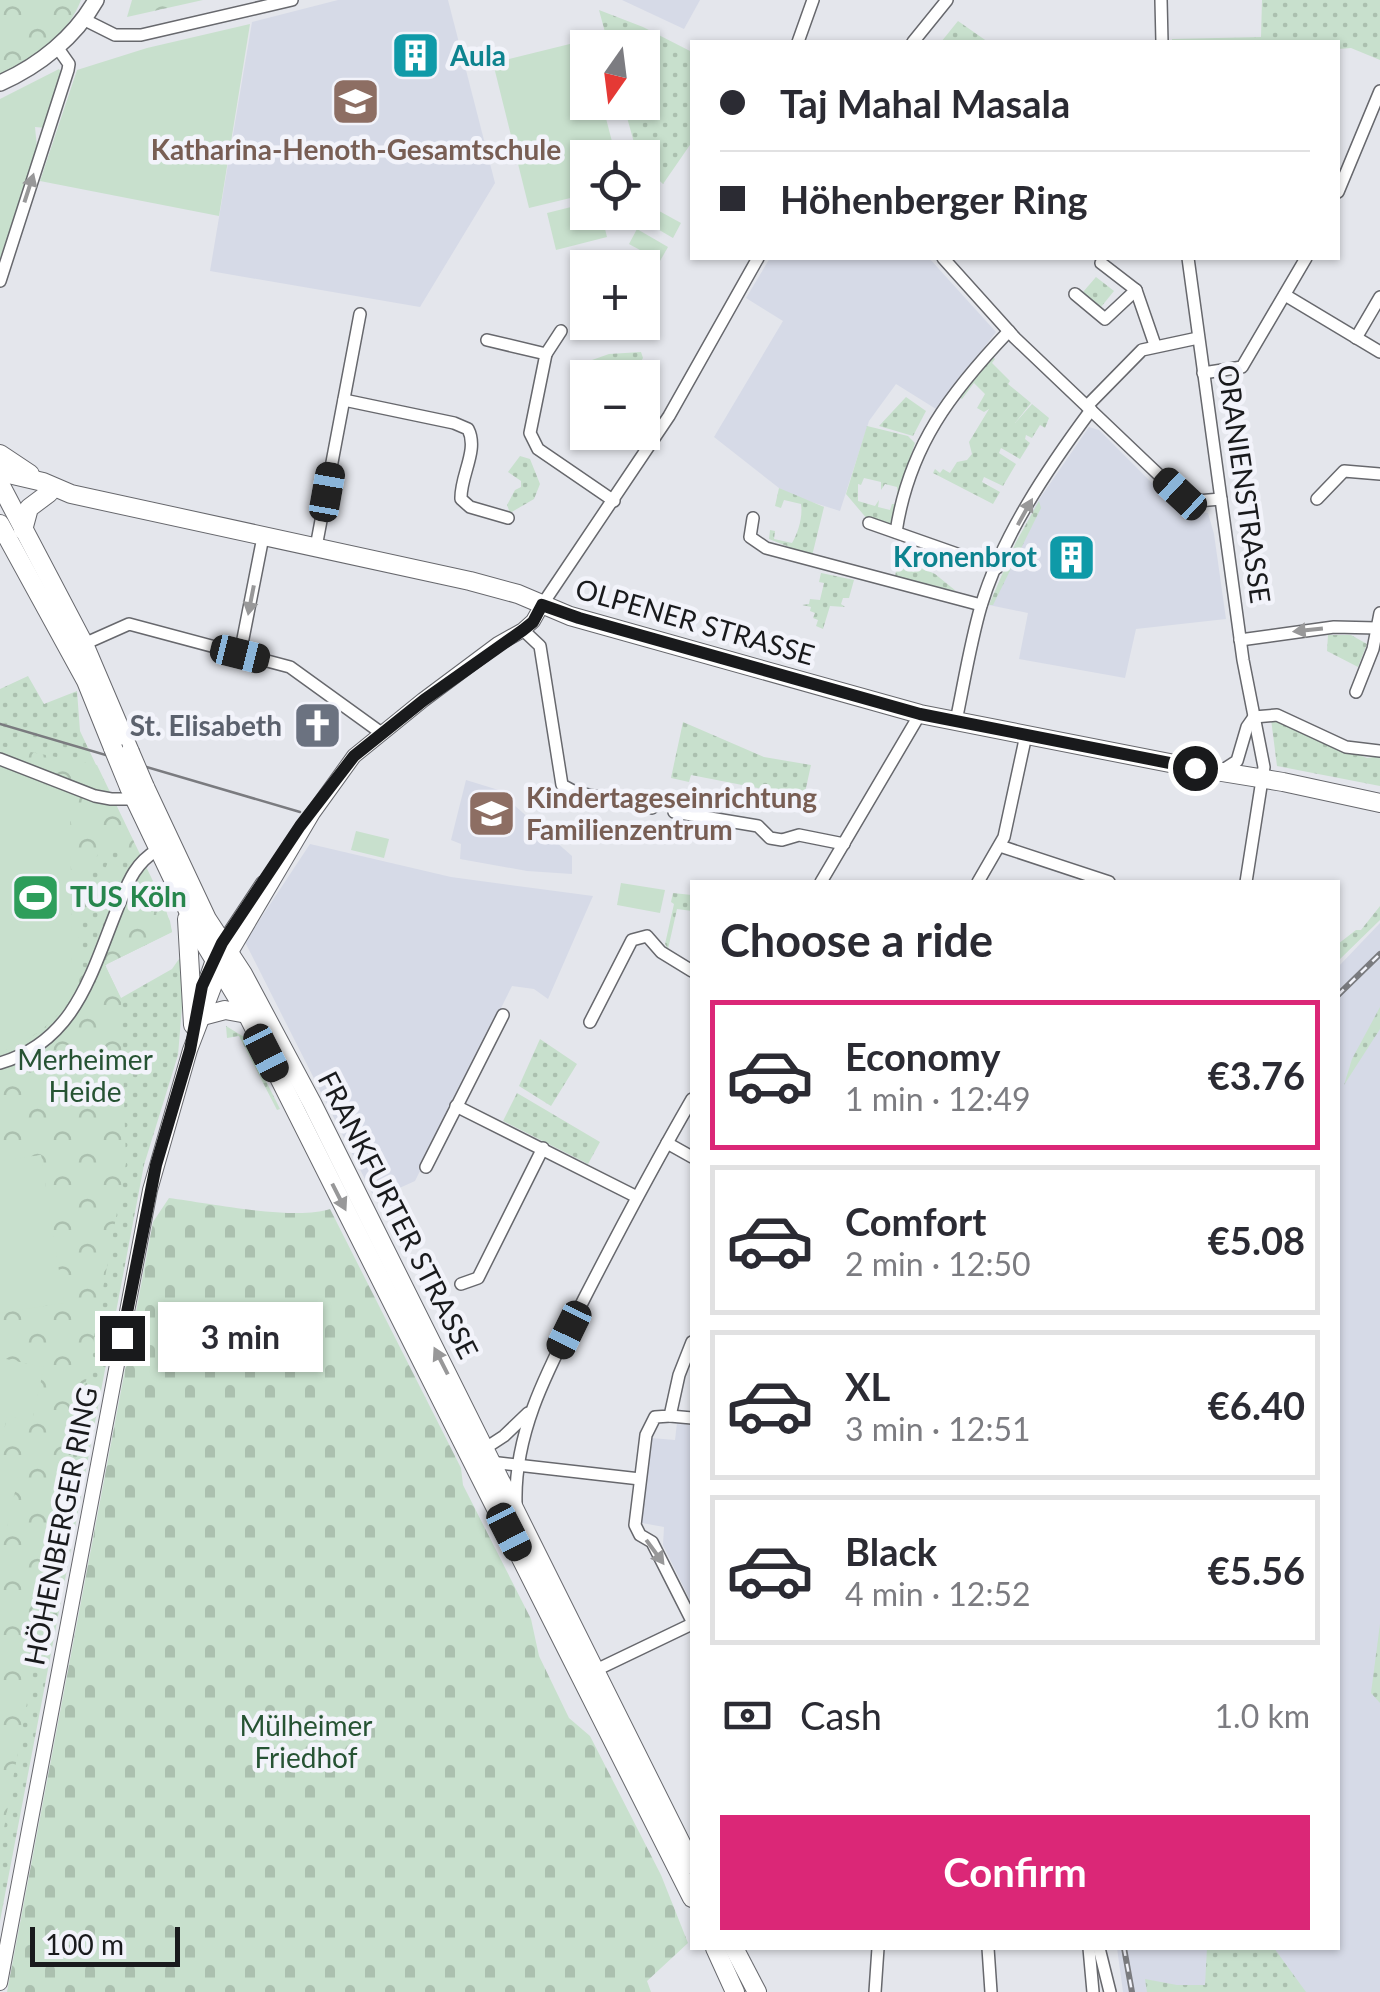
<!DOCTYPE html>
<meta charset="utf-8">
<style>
body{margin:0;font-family:Lato,sans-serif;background:#f7f7f7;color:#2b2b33;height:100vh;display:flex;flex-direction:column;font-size:38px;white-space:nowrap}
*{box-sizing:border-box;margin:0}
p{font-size:32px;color:#7c7c81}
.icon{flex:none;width:55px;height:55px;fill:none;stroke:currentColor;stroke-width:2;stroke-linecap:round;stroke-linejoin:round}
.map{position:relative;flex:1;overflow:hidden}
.panel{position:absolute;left:690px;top:880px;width:650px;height:1070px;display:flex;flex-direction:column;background:#fff;border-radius:0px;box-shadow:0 2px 8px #0004}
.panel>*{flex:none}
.hud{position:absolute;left:690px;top:40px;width:650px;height:220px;border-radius:0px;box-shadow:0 2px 8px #0004;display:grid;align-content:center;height:220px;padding:0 30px;background:#fff}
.needle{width:65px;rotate:194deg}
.controls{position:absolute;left:570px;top:30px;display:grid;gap:20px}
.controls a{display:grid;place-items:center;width:90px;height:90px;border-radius:0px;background:#fff;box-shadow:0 2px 8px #0004;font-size:50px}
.scale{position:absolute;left:30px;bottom:25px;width:150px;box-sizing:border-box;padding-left:10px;border:5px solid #191a1c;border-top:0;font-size:28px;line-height:35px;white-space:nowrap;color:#191a1c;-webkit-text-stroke:8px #f2f3fa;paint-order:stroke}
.end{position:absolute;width:45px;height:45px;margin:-22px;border:12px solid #191a1c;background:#fff;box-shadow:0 0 0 5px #fff}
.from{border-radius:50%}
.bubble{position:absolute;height:70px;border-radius:0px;background:#fff;box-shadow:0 2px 8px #0004;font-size:32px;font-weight:700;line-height:70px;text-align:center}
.car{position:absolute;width:30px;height:60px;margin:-30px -15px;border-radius:12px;box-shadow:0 0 8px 2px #0007;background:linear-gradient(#222 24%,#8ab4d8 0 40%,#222 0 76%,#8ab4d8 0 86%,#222 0)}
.hud b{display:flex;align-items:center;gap:35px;height:95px;font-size:38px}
.hud b+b{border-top:2px solid #e1e1e2}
.hud i{width:25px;height:25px;background:#2b2b33}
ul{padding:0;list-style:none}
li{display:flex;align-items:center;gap:30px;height:150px;margin:0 20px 15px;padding:0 10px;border:5px solid #e1e1e2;border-radius:0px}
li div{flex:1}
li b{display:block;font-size:38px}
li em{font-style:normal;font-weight:700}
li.on{border-color:#db2777}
li>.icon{width:90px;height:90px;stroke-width:1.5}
h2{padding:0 30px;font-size:45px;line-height:120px}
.pay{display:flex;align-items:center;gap:25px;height:110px;padding:0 30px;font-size:38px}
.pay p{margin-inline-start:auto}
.cta{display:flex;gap:20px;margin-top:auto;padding:20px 30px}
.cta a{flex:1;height:115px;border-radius:0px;background:#db2777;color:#fff;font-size:40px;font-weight:700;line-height:115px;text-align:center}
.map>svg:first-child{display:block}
.built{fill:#d6dae7}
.grass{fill:url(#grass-dots)}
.forest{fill:url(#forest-crowns);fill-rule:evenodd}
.cemetery{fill:url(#cemetery-stones)}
.garden{fill:#c8e0cd}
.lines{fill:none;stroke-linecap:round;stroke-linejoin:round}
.minor-casing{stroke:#67686d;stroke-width:14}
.tertiary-casing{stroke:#67686d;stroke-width:16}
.secondary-casing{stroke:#67686d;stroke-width:18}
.primary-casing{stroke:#67686d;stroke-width:20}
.minor{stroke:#fff;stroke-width:11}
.tertiary{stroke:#fff;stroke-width:14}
.secondary{stroke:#fff;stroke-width:15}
.primary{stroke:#fff;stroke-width:18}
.tram{stroke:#7a7b7f;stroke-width:2.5}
.rail-casing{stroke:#7a7b7f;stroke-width:6}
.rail{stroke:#f2f3fa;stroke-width:2.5;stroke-dasharray:8;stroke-linecap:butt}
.primary-bridge-casing{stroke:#67686d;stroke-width:20;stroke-linecap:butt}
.primary-bridge{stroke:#fff;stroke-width:18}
.oneway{fill:#989899}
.route{stroke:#191a1c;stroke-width:12}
.labels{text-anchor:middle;stroke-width:9;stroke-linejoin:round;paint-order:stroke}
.culture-label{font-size:28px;font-weight:bold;fill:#0d838f;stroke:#f2f3fa;text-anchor:start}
.education-label{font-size:28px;font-weight:bold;fill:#785e54;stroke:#f2f3fa}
.street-label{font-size:28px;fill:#191a1c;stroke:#f2f3fa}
.worship-label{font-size:28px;font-weight:bold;fill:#5b616d;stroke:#f2f3fa;text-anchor:end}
.leisure-label{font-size:28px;font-weight:bold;fill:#27864d;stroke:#f2f3fa;text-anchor:start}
.park-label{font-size:28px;fill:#265333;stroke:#f2f3fa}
</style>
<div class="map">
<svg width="1380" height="1992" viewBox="0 0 1380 1992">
<defs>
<pattern id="grass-dots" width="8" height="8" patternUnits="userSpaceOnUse" patternTransform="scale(2.5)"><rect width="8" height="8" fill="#c8e0cd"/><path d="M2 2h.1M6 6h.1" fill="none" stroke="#abc0af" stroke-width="1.8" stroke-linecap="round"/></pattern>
<pattern id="forest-crowns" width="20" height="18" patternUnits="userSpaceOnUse" patternTransform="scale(2.5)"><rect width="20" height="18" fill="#c8e0cd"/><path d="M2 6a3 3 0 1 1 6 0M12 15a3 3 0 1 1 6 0" fill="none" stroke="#abc0af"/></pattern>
<pattern id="cemetery-stones" width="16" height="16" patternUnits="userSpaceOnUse" patternTransform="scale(2.5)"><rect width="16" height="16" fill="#c8e0cd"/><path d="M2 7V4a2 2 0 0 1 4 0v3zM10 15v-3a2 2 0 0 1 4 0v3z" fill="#abc0af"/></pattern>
</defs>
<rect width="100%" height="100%" fill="#e4e6ec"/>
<g class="built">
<polygon points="338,0 448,0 495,183 420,307 210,271 252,22"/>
<polygon points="622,0 700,0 684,29"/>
<polygon points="770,258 929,258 996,332 936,409 896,384 869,421 840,511 796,497 779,488 714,437 783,321 746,298"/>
<polygon points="1089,427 1099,430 1180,511 1208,513 1214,534 1226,619 1136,629 1125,678 1019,659 1028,613 989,605 1036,504"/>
<polygon points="466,780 505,792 505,797 572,856 572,874 527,871 460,859 461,844 451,840"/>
<polygon points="310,844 451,877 593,896 548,999 534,989 512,986 415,1181 375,1199 245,942"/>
<polygon points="1380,923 1380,1992 1123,1992 1117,1948 1338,1948 1338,967"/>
<polygon points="677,1423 692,1425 692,1604 663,1545 664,1527 642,1523 651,1438 675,1440"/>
</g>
<g class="grass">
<polygon points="1262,0 1380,0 1380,60 1351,48 1338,49 1338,42 1172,42 1172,39 1261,37"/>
<polygon points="599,10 643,27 692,52 692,142 663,184 643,165 642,158 638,157 623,103 642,102 642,48 609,47"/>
<polygon points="958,21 988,42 941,42"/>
<polygon points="1096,277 1114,291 1101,307 1083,292"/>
<polygon points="641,352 643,358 632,377 589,377 592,360 609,354"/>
<polygon points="992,356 995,359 992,363 1010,381 1008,384 1031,403 1015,423 1032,404 1049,418 1045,428 1040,425 1032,438 1026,435 1025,439 1030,443 1020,459 1001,448 999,453 1016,464 1003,486 984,477 982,482 1000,492 993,504 933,473 935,469 940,473 943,469 950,473 957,462 967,460 972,454 969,442 989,409 984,412 977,408 985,394 974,383 962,399 958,396"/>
<polygon points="906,397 926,411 913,436 879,426"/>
<polygon points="867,426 908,436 915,443 898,496 897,487 885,484 881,490 881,482 864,478 861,485 858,484 858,501 875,506 879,500 878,507 890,510 892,504 896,504 890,527 868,520 846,494"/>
<polygon points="520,456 530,459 540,484 534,499 510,513 507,505 515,490 521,487 521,481 508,472"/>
<path d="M779,488l45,19 -12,49 -43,-17 1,-9 5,1 -1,8 18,4c6,-10 11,-26 9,-39l-17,-4 -3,8 -6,-2z"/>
<polygon points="1039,501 1041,508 993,605 989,605 1016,542"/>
<polygon points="904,560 935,574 956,591 895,576 898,561"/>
<polygon points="812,571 854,580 849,598 843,598 841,604 845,607 830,606 823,629 816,626 818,620 813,618 815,613 810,611 811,607 802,605 809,604 810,599 820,600 824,583 819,582 821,573"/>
<polygon points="1328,635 1351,635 1367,644 1358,667 1327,651"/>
<polygon points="28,676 44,704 77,691 80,731 170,921 172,932 105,965 121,998 172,969 179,959 186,959 178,1055 144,1165 0,1921 0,689"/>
<polygon points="1271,719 1367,758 1380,756 1380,786 1277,766"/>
<polygon points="683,722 764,757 811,765 804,797 691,775 689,782 671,778"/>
<polygon points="673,893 692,895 692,911 677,909 668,949 665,944 674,904 671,902"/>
<polygon points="1380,906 1380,920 1338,961 1338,944 1356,930 1361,930"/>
<polygon points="1380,1007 1380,1029 1344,1085 1352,1059"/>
<polygon points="226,1026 244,1037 280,1109 277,1110 239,1036 227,1038"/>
<polygon points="540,1039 577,1064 551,1106 519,1086"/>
<polygon points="517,1093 600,1142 588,1164 503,1121"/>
<polygon points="1380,1624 1380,1703 1371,1693"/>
<polygon points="1207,1948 1274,1948 1306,1992 1147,1992 1145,1979 1177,1985 1205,1985"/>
</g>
<g class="forest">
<path d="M0,0h81c-11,31 -50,66 -81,77z"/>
<polygon points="132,0 203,0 127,17"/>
<path d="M0,746l97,19 68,141 7,26 -67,33 16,34 5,164 -126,687v-319l6,1 12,-53 -18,-4v-24l7,-35 25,5 11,-54 -43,-9v-45l63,-10 -22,-148 -41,6v-109c30,-10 53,-29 72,-54l-2,-203 -70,-29zM101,847l17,6 14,14 -48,107c-13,-50 -3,-82 17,-127z"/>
</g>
<path class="cemetery" d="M169,1198c39,5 127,23 161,11l131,259 2,17 68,134 8,37 30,62 21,18 71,139 27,68 -41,38 4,11h-644l146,-770z"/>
<g class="garden">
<polygon points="250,24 219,216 40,181 77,70 147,48"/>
<polygon points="586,40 588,102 602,103 616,157 588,158 587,194 529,208 493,63"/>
<polygon points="59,69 62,74 46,128 35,127 37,148 0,259 0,99"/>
<polygon points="587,203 588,212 601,213 607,237 556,250 547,213"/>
<polygon points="650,206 681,223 673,238 642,220"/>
<polygon points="637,229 668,247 660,261 629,244"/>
<path d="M0,766l70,29 2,203c-19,25 -42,44 -72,54z"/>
<polygon points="356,831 389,839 384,858 351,850"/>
<polygon points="108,862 125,869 114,898 96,891"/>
<polygon points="621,883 665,890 660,913 617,905"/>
<polygon points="41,1155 64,1303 0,1313 0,1161"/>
<polygon points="0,1358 44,1367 32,1421 7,1416 0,1451"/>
<polygon points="0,1475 18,1478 6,1532 0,1531"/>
</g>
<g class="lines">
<defs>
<g id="minor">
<polyline points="1161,0 1162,42"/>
<polyline points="83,19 115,35 141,35 292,0"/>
<polyline points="798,42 813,0"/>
<polyline points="913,42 947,0"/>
<polyline points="1338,192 1380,91"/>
<polyline points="943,258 1015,338 1180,495 1197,501 1221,499"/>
<polyline points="1188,258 1243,660 1264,767 1246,882"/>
<polyline points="1101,263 1136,290 1155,345"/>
<polyline points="0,281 68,70 69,64 57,47"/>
<polyline points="1075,294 1105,319 1136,290"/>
<polyline points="1285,295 1380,352"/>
<polyline points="1356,338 1380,297"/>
<polyline points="487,340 546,354 530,433 538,449 614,501"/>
<polyline points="546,354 561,331"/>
<polyline points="1203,373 1242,367 1306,258"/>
<path d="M344,400l110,23 14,6c11,21 -8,47 -7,70l9,8 38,11"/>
<polyline points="1087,406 1142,350 1198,338"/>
<polyline points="1317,499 1344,471 1380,474"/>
<polyline points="753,518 750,537 766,548 981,605"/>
<polyline points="869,523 997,568"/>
<path d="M896,532c13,-86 55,-140 113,-201"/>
<polyline points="316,547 360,314"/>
<polyline points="542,605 669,416 758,258"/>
<polyline points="523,630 540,646 562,785 575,792 652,808"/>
<polyline points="1240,640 1334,627 1377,628"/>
<polyline points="84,644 129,624 290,667 380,732"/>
<polyline points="240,654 263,537"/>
<polyline points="1356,692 1373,649 1380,613"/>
<polyline points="1254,717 1277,715 1346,747 1380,751"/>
<path d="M956,721c8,-38 14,-77 25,-115 21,-70 67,-138 110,-196"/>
<polyline points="0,759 95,796 111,799 139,799"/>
<polyline points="1223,770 1237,761 1247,727 1254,717"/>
<polyline points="674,812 758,826 770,838 782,840 799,835 844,844"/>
<polyline points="1000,846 1109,882"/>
<polyline points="821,882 920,714"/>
<polyline points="978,882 1004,837 1026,735"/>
<polyline points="590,1022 632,940 647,936 661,952 692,971"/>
<path d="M0,1063c76,-22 91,-90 118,-156 10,-24 16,-43 39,-57"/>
<polyline points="456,1106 637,1197"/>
<polyline points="667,1143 692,1157"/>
<polyline points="426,1167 503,1015"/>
<polyline points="461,1284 478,1278 543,1148"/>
<polyline points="692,1342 679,1375 670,1416 655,1417 646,1435 635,1525 640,1535 652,1542 692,1621"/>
<polyline points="670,1416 692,1418"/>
<polyline points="481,1451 504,1436 528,1413"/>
<polyline points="490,1462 640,1479"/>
<path d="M516,1503c-2,-76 37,-142 70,-208 34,-66 69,-132 106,-196"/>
<polyline points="594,1671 692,1624"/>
<polyline points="988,1948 991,1992"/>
<polyline points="1089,1948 1093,1992"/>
<polyline points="1099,1948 1110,1992"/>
<polyline points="875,1992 878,1948"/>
</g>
<g id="tertiary">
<polyline points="196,1008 214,957 263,883"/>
<polyline points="0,1983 150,1190 190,1050 221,969 313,813 354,756 423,700 498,644 523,630 533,621 542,605"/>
</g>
<path id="secondary" d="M0,83c39,-17 75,-46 96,-83"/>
<g id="primary">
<polyline points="0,454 30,474"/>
<polyline points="0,472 43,482 71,494 470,581 518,594 570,616 920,714 1185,766 1283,782 1380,803"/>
<polyline points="0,484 84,644 130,752"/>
<polyline points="0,524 86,681 113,748"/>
<polyline points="23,530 29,508 49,493"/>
<polyline points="129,787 199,934 247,1014 692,1898"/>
<polyline points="145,787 207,919 243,974 312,1103 692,1865"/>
<polyline points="187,919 193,1025"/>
<polyline points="206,1015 225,1010 247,1014"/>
<polyline points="715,1948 735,1992"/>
<polyline points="734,1948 757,1992"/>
</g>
</defs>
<use href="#minor" class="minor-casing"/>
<use href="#tertiary" class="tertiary-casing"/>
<use href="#secondary" class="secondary-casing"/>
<use href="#primary" class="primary-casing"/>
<use href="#minor" class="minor"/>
<use href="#tertiary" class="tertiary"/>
<use href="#secondary" class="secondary"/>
<use href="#primary" class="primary"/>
<polyline class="tram" points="0,724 300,812"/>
<defs>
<g id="rail">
<polyline points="1338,995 1380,954"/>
<polyline points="1124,1948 1132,1992"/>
</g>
</defs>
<use href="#rail" class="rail-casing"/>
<use href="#rail" class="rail"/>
<defs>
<g id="primary-bridge">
<polyline points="113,748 129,787"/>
<polyline points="130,752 145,787"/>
</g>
</defs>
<use href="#primary-bridge" class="primary-bridge-casing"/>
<use href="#primary-bridge" class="primary-bridge"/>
</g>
<defs><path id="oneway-solid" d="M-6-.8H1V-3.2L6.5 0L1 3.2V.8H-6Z" transform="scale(2.5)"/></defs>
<g class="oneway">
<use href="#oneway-solid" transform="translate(29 188) rotate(-72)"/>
<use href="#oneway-solid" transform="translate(1025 512) rotate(-61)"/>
<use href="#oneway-solid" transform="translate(251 600) rotate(101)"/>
<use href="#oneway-solid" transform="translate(1308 630) rotate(174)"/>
<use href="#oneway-solid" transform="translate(339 1197) rotate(63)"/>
<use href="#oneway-solid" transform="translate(441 1361) rotate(-117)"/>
<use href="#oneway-solid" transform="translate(655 1552) rotate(54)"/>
</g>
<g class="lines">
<polyline class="route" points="122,1338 156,1165 190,1050 202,986 222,943 300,826 354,756 424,700 523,630 533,622 542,605 579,618 920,714 1195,768"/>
</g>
<defs>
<symbol id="building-square" viewBox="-11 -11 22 22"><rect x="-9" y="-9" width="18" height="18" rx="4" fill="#0f9aa8" stroke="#f2f3fa"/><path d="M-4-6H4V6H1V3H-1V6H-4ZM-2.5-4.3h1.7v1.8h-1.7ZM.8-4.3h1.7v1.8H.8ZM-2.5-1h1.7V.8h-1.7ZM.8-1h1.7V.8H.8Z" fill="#fff"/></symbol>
<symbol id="school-square" viewBox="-11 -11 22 22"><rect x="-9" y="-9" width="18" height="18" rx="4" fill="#8d6e63" stroke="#f2f3fa"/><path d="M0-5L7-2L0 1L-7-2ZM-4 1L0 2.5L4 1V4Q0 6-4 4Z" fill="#fff"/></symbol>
<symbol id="church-square" viewBox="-11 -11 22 22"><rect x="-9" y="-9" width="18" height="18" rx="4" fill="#6b7280" stroke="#f2f3fa"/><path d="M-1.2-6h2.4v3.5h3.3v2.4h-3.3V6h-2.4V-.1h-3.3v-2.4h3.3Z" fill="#fff"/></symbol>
<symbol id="stadium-square" viewBox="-11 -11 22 22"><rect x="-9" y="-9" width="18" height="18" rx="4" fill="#2e9e5b" stroke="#f2f3fa"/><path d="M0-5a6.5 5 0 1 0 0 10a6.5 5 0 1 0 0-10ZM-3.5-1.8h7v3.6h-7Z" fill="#fff"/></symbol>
</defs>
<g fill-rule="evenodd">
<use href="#building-square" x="388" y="28" width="55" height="55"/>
<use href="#school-square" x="328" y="74" width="55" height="55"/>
<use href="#building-square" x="1044" y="530" width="55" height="55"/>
<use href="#church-square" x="290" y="698" width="55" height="55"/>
<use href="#school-square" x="464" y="786" width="55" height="55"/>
<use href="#stadium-square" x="8" y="870" width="55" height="55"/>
</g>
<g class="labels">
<g class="culture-label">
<text x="450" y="66">Aula</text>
<text x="1037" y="567" text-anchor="end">Kronenbrot</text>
</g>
<g class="education-label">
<text x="356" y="160">Katharina-Henoth-Gesamtschule</text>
<text x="526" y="808" text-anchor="start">Kindertageseinrichtung<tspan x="526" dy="32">Familienzentrum</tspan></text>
</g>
<g class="street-label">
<text transform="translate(1244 484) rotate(82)" y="10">ORANIENSTRASSE</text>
<text transform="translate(695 622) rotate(16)" y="10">OLPENER STRASSE</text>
<text transform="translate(398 1215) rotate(63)" y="10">FRANKFURTER STRASSE</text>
<text transform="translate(61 1526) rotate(-79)" y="10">HÖHENBERGER RING</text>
</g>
<g class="worship-label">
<text x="282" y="736">St. Elisabeth</text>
</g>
<g class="leisure-label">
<text x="70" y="907">TUS Köln</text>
</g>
<g class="park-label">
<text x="85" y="1070">Merheimer<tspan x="85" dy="32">Heide</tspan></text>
<text x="306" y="1736">Mülheimer<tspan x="306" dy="32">Friedhof</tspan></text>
</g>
</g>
</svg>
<div class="controls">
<a><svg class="needle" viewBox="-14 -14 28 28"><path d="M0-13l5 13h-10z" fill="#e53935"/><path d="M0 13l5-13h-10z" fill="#7c7c81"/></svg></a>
<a><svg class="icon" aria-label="locate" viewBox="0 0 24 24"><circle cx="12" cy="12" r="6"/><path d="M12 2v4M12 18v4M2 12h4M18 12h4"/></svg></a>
<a>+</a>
<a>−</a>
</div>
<div class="scale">100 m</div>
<i class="end from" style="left:1195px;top:768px"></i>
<i class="end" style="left:122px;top:1338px"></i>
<div class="bubble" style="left:158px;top:1302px;width:165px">3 min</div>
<i class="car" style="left:327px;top:492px;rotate:10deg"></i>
<i class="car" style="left:1180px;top:494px;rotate:313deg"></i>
<i class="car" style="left:240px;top:654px;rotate:104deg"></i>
<i class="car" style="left:266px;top:1053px;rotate:153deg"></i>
<i class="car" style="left:569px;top:1330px;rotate:206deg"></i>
<i class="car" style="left:509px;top:1532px;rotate:153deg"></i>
<div class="hud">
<b><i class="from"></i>Taj Mahal Masala</b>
<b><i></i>Höhenberger Ring</b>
</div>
<section class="panel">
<h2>Choose a ride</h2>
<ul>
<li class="on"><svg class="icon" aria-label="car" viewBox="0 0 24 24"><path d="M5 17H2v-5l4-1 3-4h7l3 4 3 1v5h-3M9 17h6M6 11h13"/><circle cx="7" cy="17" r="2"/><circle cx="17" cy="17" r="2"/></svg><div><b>Economy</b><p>1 min · 12:49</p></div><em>€3.76</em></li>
<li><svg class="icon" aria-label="car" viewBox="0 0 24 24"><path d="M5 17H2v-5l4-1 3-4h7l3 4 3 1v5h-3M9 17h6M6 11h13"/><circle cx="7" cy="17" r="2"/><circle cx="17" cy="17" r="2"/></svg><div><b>Comfort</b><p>2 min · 12:50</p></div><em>€5.08</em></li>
<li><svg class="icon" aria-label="car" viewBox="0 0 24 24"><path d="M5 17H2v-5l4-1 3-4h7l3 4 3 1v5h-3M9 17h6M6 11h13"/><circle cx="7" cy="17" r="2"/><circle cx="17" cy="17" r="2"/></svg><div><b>XL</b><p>3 min · 12:51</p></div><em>€6.40</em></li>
<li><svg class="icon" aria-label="car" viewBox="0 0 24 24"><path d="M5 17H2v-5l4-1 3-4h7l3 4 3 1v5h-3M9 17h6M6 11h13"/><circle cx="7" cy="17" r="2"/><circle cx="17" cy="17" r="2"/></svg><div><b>Black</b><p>4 min · 12:52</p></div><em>€5.56</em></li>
</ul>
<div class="pay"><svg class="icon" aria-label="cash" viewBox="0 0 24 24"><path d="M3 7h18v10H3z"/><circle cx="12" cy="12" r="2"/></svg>Cash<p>1.0 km</p></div>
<div class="cta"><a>Confirm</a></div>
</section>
</div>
